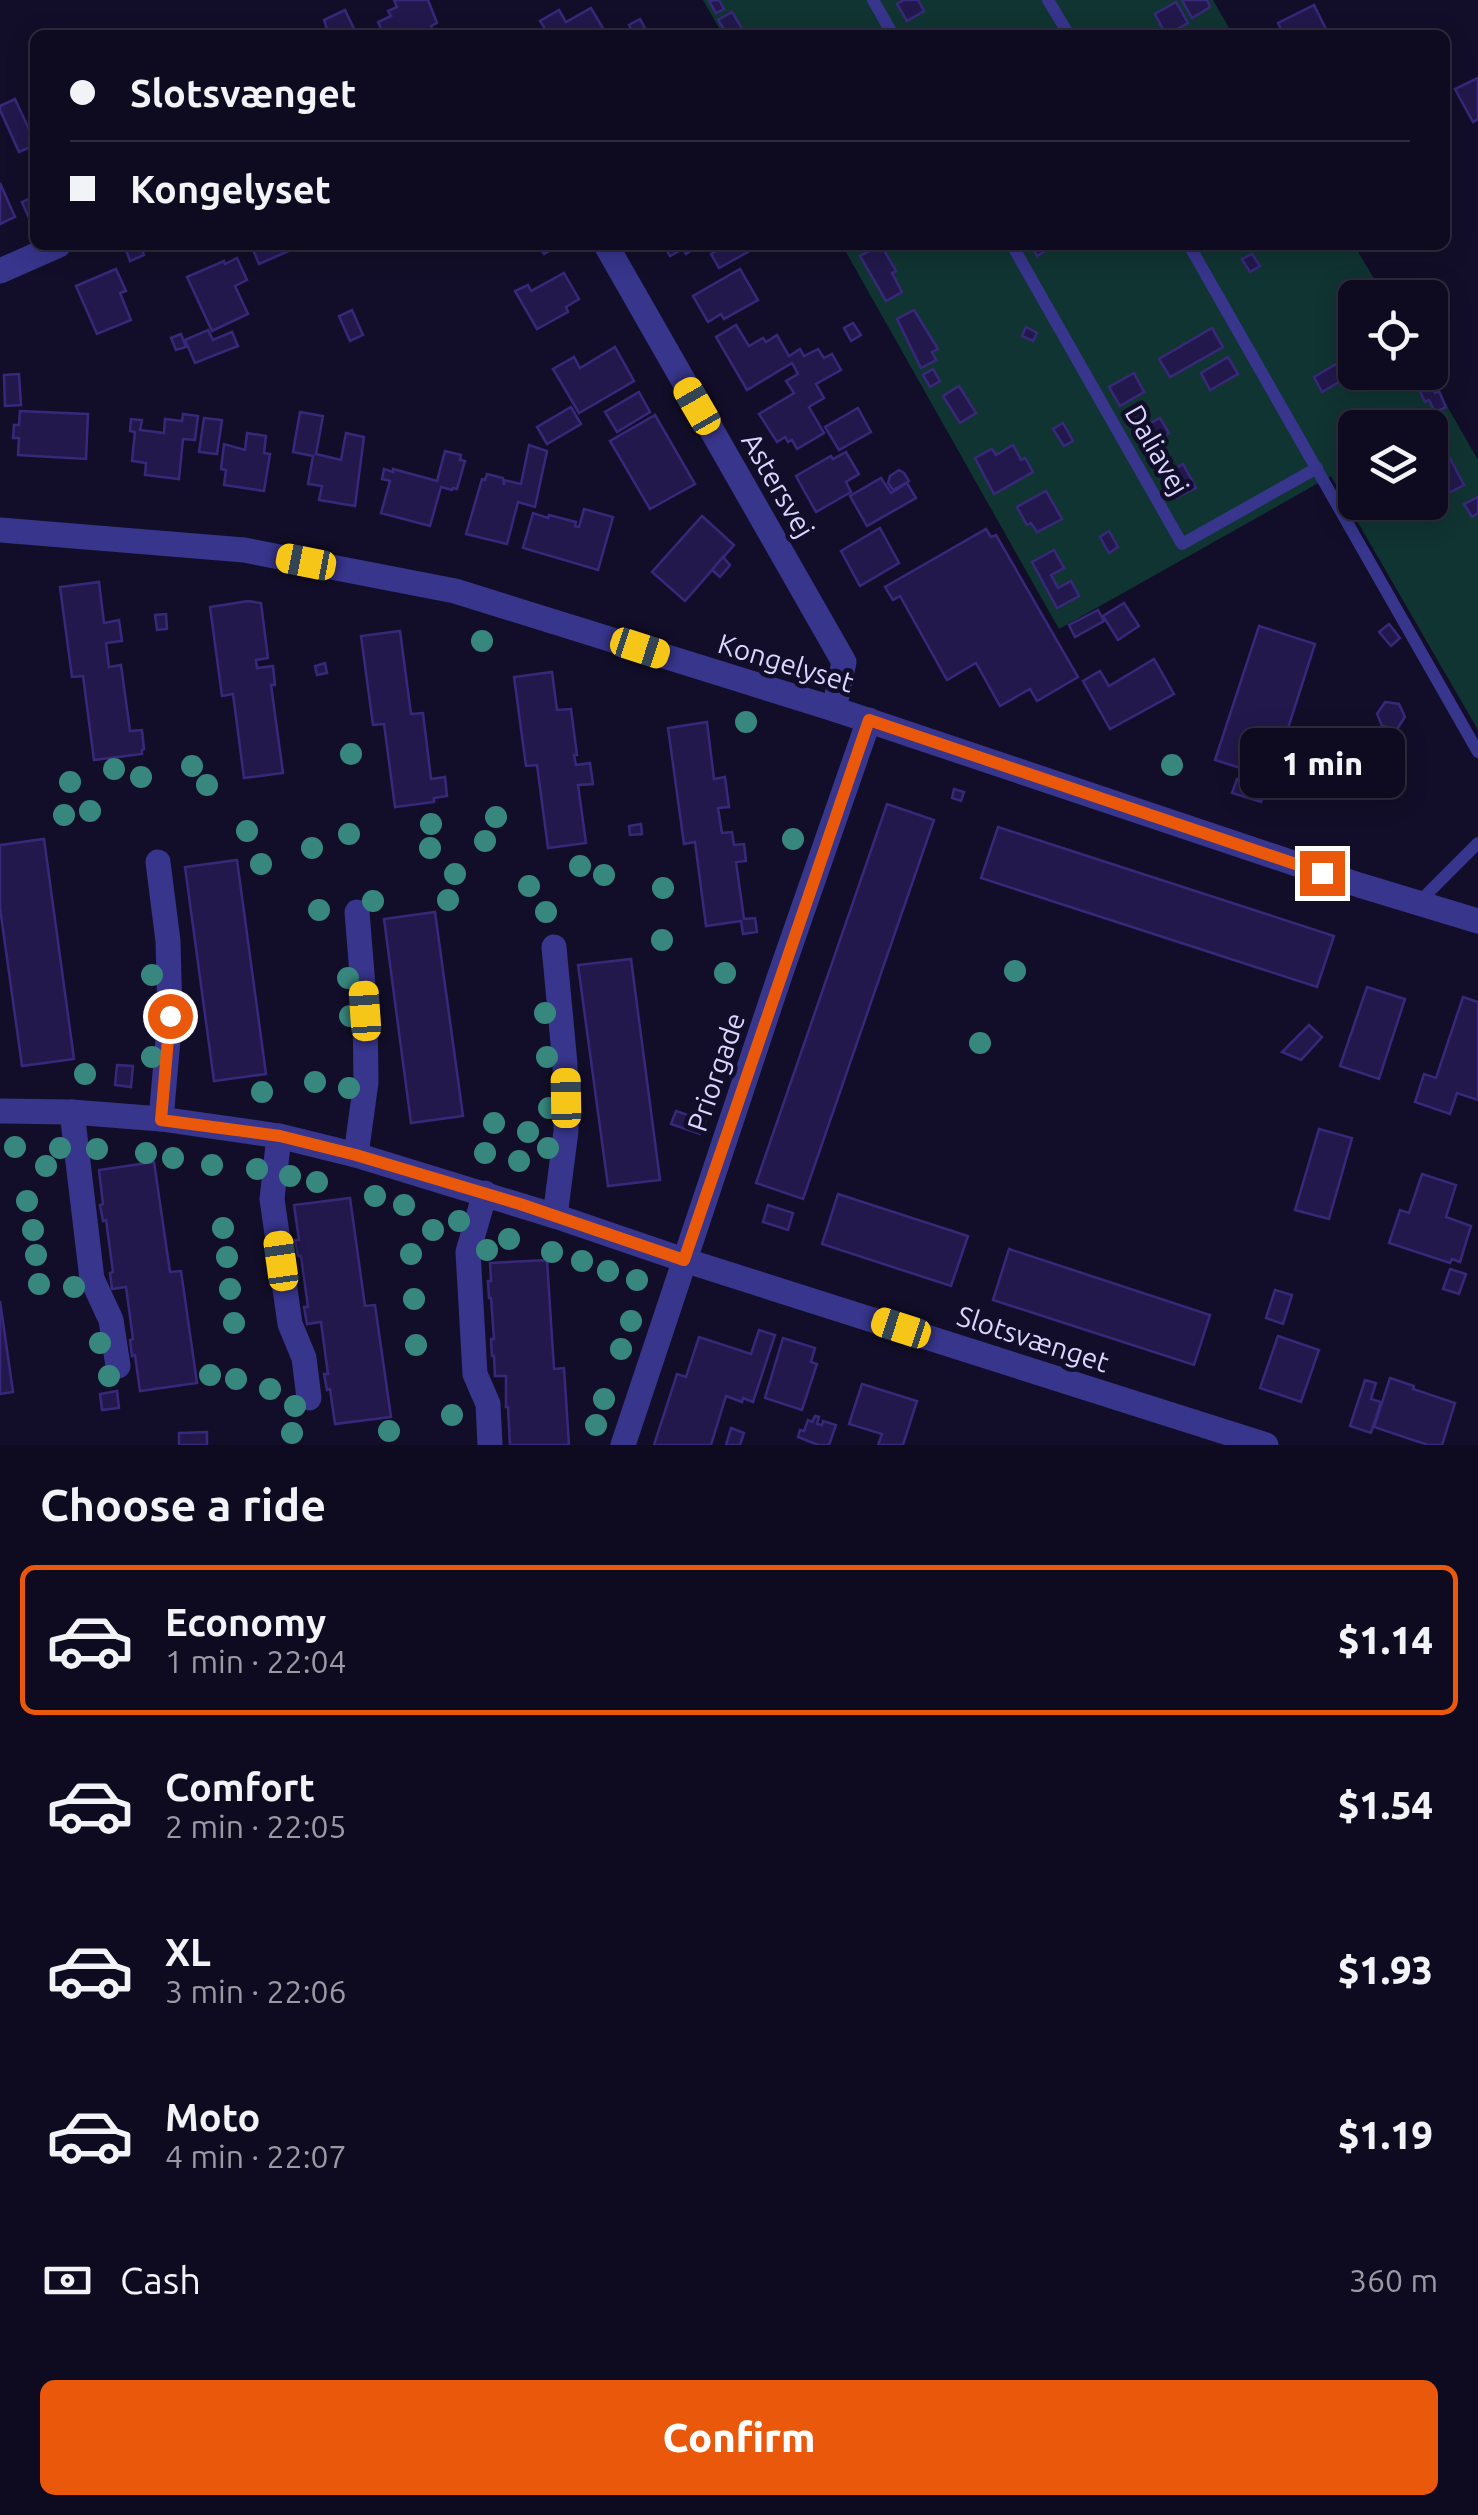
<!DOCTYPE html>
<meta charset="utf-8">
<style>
body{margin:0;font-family:Ubuntu,sans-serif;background:#171328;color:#f1f3f6;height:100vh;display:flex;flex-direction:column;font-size:38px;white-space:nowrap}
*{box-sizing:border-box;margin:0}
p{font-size:32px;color:#9b9aa4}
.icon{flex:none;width:55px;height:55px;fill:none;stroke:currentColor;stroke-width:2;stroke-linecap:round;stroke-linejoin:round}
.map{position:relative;height:1445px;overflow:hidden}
.panel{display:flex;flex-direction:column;background:#0e0a1f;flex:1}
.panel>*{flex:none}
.top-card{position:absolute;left:30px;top:30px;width:1420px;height:220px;border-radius:15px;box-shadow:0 5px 25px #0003,0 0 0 2px #2e2b3d;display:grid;align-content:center;height:220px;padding:0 40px;background:#0e0a1f}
.buttons{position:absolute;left:1338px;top:280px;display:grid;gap:20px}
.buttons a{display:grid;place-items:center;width:110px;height:110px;border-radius:15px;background:#0e0a1f;box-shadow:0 5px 25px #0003,0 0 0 2px #2e2b3d;font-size:50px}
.end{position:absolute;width:45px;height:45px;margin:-22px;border:12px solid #ea580c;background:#fff;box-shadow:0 0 0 5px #fff}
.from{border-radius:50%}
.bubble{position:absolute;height:70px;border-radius:15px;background:#0e0a1f;box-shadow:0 5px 25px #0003,0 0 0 2px #2e2b3d;font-size:32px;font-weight:800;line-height:70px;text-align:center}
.car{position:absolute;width:30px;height:60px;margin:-30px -15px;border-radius:12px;box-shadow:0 0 8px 2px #0007;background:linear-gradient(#f5c518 24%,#345 0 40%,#f5c518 0 76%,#345 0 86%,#f5c518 0)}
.top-card b{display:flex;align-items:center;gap:35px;height:95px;font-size:38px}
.top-card b+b{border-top:2px solid #2e2b3d}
.top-card i{width:25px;height:25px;background:#f1f3f6}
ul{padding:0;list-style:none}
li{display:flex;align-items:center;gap:30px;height:150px;margin:0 20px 15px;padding:0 20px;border:5px solid transparent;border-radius:15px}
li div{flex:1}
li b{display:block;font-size:38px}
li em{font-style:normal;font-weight:800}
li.selected{border-color:#ea580c}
li>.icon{width:90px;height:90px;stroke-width:1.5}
h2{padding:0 40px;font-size:45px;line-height:120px}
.pay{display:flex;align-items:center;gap:25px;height:110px;padding:0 40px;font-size:38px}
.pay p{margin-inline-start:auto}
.action{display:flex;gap:20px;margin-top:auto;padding:20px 40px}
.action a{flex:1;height:115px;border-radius:15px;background:#ea580c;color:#fff;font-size:40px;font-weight:800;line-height:115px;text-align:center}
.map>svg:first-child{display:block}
.green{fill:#103432;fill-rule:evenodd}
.building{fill:#22184c;stroke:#38287a;stroke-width:2.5}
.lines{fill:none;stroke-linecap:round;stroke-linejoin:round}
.service{stroke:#37358c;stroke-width:12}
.minor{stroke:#37358c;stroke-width:25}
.tertiary{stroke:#37358c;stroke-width:25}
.tree{fill:#38877e}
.route{stroke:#ea580c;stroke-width:12}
.labels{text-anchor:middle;stroke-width:9;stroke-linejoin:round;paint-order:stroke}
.street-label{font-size:28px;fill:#dad6ff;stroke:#120e29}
</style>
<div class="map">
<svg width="1478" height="1445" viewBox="0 0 1478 1445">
<rect width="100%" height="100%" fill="#120e29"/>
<g class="green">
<polygon points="703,0 1213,0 1233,35 723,35"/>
<path d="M842,245h512l31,52 -30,1v74l73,1 50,87v270l-147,-254 -272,153zM1355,428h75v74h-75z"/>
</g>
<g class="building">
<polygon points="394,0 428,0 437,23 431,26 435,35 384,35 378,22 391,16 388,11 397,7"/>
<polygon points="719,0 724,9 716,13 709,1"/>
<polygon points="904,0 918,0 924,11 907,21 897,4"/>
<polygon points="1182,0 1207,0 1210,7 1192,18"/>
<polygon points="1176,2 1188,23 1166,35 1155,14"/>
<polygon points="1314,5 1329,35 1284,35 1278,23"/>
<polygon points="591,8 607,35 549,35 540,21 559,10 566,22"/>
<polygon points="345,10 357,35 329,35 324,20"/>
<polygon points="732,12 746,35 728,35 718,20"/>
<polygon points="640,19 645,28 634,34 629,25"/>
<polygon points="1478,78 1478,119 1473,122 1455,89"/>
<polygon points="15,99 35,142 35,145 19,152 0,110 0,106"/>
<polygon points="0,183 15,217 0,224"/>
<polygon points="35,196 35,226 33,227 22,202"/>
<polygon points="140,245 144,255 130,261 126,250"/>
<polygon points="251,245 289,245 291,250 259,264"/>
<polygon points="538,245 559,245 544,254"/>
<polygon points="664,245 700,245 686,254 683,249 670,256"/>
<polygon points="726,245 744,245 748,252 719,268 711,254"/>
<polygon points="881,245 896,271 892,273 902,292 886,301 860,256"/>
<polygon points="1031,245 1053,245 1054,246 1037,256"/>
<polygon points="1252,254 1260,266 1250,272 1242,259"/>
<polygon points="237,258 247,280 235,286 248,314 212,331 187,277 224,261 225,264"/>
<polygon points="116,269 126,291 120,293 131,320 97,334 76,286"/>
<polygon points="740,269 758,300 724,319 721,314 708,322 693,296"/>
<polygon points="564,273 579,299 566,307 568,312 537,329 515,291 528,285 531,291"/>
<polygon points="352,310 363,335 350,341 339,316"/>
<polygon points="914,310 938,349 932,352 936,360 921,368 897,319"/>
<polygon points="853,323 861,335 851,341 844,328"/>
<polygon points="736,325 749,346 763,338 766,342 777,335 789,356 800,349 804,356 818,349 824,358 832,354 841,370 816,384 824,398 809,407 824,433 797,449 792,440 788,442 785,437 777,442 759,414 794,393 786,381 798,374 792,363 747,390 716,337"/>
<polygon points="1026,327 1037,333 1033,341 1022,336"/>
<polygon points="1212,328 1223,347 1170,377 1159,359"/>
<polygon points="208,330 213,340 232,332 238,346 195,363 185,340"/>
<polygon points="181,334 186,347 176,350 171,338"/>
<polygon points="615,347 634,381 579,413 553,369 574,357 580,368"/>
<polygon points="1350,356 1356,372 1322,392 1314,377"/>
<polygon points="1228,357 1238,374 1210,390 1201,373"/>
<polygon points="933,369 940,381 930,387 923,375"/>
<polygon points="1134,373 1144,392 1120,406 1109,387"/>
<polygon points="1425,373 1435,393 1439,391 1446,407 1435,412 1429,400 1425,402 1414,379"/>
<polygon points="19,374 21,405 5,406 4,375"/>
<polygon points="959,386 976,413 960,423 943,396"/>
<polygon points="639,392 650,412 617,432 605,412"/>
<polygon points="1140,403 1148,417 1137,423 1130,409"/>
<polygon points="571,407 581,424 547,444 537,427"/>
<polygon points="858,408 871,432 839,450 825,427"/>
<polygon points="20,411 88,414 86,459 18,455 19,438 13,438 14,425 19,425"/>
<polygon points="300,412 323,416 316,454 341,460 346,433 364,437 355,506 319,500 322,486 308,484 313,456 293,452"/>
<polygon points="183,414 198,416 195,440 183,439 179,479 145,475 146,463 132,461 135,432 130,431 131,419 142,420 140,430 164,433 165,419 182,421"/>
<polygon points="655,415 695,484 650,509 610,441"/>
<polygon points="204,418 222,420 217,454 199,452"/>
<polygon points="1160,418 1169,433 1158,439 1149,424"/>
<polygon points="1063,423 1073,441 1064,446 1053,429"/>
<polygon points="247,433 266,436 264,453 270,454 264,491 224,485 226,470 221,469 224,444 245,450"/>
<polygon points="529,445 547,451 535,507 518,502 507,544 466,534 482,479 485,480 487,474 503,478 504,485 504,480 521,484"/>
<polygon points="1013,445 1021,460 1025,458 1033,472 994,494 975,458 992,449 996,455"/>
<polygon points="1444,447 1464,485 1435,500 1430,490 1430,454"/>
<polygon points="445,451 461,455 460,460 465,461 457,489 453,488 452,490 441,487 430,526 381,513 390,481 382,479 384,469 393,472 393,469 437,481"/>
<polygon points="846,452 859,474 846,482 851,492 816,512 796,476 831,456 833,459"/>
<polygon points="1183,464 1196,488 1175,498 1168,486 1173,484 1168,473"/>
<polygon points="899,470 904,473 909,481 893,490 888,483 890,476"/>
<polygon points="881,478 891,493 907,483 916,498 867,526 850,496"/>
<polygon points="1046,491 1062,519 1037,532 1031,523 1027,525 1017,507"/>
<polygon points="1478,497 1478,513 1472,517 1464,504"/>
<polygon points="584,509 613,517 598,570 523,548 533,513 548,518 549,515 576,522 575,526 579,527"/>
<polygon points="702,516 734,545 685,601 652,572"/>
<polygon points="880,528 899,563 860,586 841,551"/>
<polygon points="986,529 991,537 996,535 1078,677 1037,701 1030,689 1000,706 976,663 947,680 900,596 893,600 885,587"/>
<polygon points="1109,531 1118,547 1109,553 1100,537"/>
<polygon points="1054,550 1064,568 1051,575 1058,588 1071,581 1079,596 1057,608 1032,562"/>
<polygon points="723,557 730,565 720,577 712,570"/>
<polygon points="99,582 104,623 119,620 122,641 106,643 109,667 121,665 130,731 142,730 144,749 142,750 142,754 94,760 83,676 72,677 60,587"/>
<polygon points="248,601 261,603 268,658 256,660 257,668 273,666 275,685 271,685 283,773 244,778 233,694 222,696 210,607"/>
<polygon points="1124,603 1139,626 1118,640 1103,616"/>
<polygon points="1098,610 1104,621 1075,637 1069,625"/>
<polygon points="166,614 167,629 157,630 155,615"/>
<polygon points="1389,624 1400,638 1391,646 1379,632"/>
<polygon points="1259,626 1315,644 1272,778 1215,760"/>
<polygon points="400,631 411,714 423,713 431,779 445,777 447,796 434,798 434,802 395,807 384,724 373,725 361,636"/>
<polygon points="1154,659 1174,694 1110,729 1083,681 1100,671 1109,686"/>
<polygon points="325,663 327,673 317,675 315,666"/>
<polygon points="552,672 557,710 571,709 577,755 574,755 576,765 590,763 593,784 578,785 586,843 548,848 537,765 526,766 514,677"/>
<polygon points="1385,702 1399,704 1405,717 1397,729 1382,726 1377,714"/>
<polygon points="707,722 714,779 725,777 729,807 718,808 722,833 732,832 734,845 744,844 746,861 736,862 744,919 755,918 757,932 743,934 741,921 706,926 695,842 684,844 668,728"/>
<polygon points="1237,779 1266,789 1261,802 1232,793"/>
<polygon points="954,789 964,792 961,801 952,798"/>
<polygon points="887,804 934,820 803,1199 756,1183"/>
<polygon points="641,824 642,834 630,835 629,826"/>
<polygon points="998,827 1334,936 1317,987 981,878"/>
<polygon points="44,839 74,1059 22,1066 0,908 0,845"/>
<polygon points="237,860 266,1074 214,1081 185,867"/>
<polygon points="435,912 463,1116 411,1123 384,919"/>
<polygon points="631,959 660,1180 608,1186 578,965"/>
<polygon points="1367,987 1405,999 1379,1079 1340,1066"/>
<polygon points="1463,997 1478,1002 1478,1100 1457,1093 1450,1114 1415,1102 1424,1074 1436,1078"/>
<polygon points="1309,1025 1322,1037 1301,1060 1282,1052"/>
<polygon points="117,1065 133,1066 131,1087 115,1085"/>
<polygon points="676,1111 705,1121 700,1134 671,1124"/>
<polygon points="1319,1129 1352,1138 1329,1219 1295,1210"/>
<polygon points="154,1162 170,1272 181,1271 197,1383 140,1391 135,1355 132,1356 130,1340 133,1339 126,1287 112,1289 110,1273 113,1272 106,1220 103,1221 100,1205 103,1204 99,1170"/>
<polygon points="1422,1174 1456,1185 1446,1217 1471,1226 1460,1262 1452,1259 1450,1263 1389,1243 1400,1210 1409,1213"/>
<polygon points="838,1194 968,1236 951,1286 822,1244"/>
<polygon points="350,1198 365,1306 375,1305 391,1417 335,1424 330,1389 327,1390 324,1374 328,1374 321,1322 307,1324 304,1307 308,1307 301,1256 298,1256 295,1240 299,1240 294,1205"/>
<polygon points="768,1205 793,1213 788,1230 763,1222"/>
<polygon points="1009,1249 1210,1315 1194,1365 993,1300"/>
<polygon points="547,1260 554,1369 564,1368 569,1445 510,1445 508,1407 506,1407 506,1376 495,1376 494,1356 492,1356 491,1339 494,1339 491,1298 489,1298 488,1281 491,1281 490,1263"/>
<polygon points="1450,1269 1466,1274 1459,1294 1443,1289"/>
<polygon points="1275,1290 1292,1295 1283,1324 1266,1318"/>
<polygon points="0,1301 13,1392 0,1394"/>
<polygon points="759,1330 775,1335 753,1402 743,1398 742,1402 726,1396 711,1445 654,1445 677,1374 686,1377 699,1337 751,1354"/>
<polygon points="1278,1336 1319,1350 1301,1402 1260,1388"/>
<polygon points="783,1338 815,1348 811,1362 817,1364 802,1410 765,1398"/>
<polygon points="1390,1378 1414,1386 1413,1389 1455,1403 1442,1445 1428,1445 1374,1427"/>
<polygon points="1365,1380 1376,1383 1371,1399 1381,1402 1371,1433 1350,1426"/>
<polygon points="862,1384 917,1401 903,1445 878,1445 882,1434 849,1424"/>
<polygon points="117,1391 119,1408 102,1410 100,1394"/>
<polygon points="815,1416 819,1417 817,1424 822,1425 823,1421 836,1425 829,1445 818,1445 798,1437 800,1430 804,1431 808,1420 812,1422"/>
<polygon points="731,1428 744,1433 740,1445 726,1445"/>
<polygon points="207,1432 207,1445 179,1445 179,1433"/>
</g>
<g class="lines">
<g class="service">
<polyline points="873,0 893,35"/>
<polyline points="1048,0 1069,35"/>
<polyline points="1012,245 1182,544 1317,468"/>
<polyline points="1189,245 1478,752"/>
<polyline points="1419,902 1478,843"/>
</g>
<g class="minor">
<polyline points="606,245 844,662 834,709"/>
<polyline points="0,271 59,245"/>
<polyline points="158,862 168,941 170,1017 161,1119"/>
<polyline points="554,947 565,1064 566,1131 555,1216"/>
<polyline points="72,1112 92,1279 111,1320 118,1366"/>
<polyline points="279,1136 272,1199 290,1324 304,1358 309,1398"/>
<polyline points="356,1155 366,1082 365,1011 357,912"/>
<polyline points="485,1193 468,1252 475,1374 488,1404 490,1445"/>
<polyline points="623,1445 779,978 869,720"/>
</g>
<g class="tertiary">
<polyline points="0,530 244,550 455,591 834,709 1359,885 1478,921"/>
<polyline points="0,1111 72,1112 161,1119 279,1136 356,1155 555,1216 684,1260 1266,1445"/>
</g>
</g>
<g class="tree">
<circle cx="482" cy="641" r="11"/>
<circle cx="746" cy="722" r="11"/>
<circle cx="351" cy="754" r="11"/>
<circle cx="1172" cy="765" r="11"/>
<circle cx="192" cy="766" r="11"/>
<circle cx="114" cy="769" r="11"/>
<circle cx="141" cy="777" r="11"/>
<circle cx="70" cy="782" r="11"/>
<circle cx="207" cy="785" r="11"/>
<circle cx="90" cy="811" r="11"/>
<circle cx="64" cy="815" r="11"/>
<circle cx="496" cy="817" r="11"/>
<circle cx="431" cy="824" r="11"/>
<circle cx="247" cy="831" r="11"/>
<circle cx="349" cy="834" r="11"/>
<circle cx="793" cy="839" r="11"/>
<circle cx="485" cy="841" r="11"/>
<circle cx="312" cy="848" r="11"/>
<circle cx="430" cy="848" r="11"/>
<circle cx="261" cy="864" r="11"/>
<circle cx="580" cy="866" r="11"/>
<circle cx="455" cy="874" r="11"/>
<circle cx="604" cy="875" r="11"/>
<circle cx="529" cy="886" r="11"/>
<circle cx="663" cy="888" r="11"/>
<circle cx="448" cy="900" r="11"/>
<circle cx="373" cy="901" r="11"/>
<circle cx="319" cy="910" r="11"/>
<circle cx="546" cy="912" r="11"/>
<circle cx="662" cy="940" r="11"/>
<circle cx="1015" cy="971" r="11"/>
<circle cx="725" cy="973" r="11"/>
<circle cx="152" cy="975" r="11"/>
<circle cx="348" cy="978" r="11"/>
<circle cx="545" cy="1013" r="11"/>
<circle cx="350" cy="1016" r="11"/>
<circle cx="980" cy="1043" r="11"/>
<circle cx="152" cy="1057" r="11"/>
<circle cx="547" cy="1057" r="11"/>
<circle cx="85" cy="1074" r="11"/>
<circle cx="315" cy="1082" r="11"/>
<circle cx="349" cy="1088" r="11"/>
<circle cx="262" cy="1092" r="11"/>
<circle cx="549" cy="1108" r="11"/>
<circle cx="494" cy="1123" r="11"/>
<circle cx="528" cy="1132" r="11"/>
<circle cx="15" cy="1147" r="11"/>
<circle cx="60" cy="1148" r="11"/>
<circle cx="548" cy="1148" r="11"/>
<circle cx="97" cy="1149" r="11"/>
<circle cx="146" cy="1153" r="11"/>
<circle cx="485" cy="1153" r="11"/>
<circle cx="173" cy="1158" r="11"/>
<circle cx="519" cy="1161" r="11"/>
<circle cx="212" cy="1165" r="11"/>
<circle cx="46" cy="1166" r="11"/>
<circle cx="257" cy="1169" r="11"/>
<circle cx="290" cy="1176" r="11"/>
<circle cx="317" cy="1182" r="11"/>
<circle cx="375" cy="1196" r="11"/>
<circle cx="27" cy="1201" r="11"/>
<circle cx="404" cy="1205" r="11"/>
<circle cx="459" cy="1221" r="11"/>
<circle cx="223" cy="1228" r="11"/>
<circle cx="33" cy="1230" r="11"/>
<circle cx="433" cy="1230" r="11"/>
<circle cx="509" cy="1239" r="11"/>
<circle cx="487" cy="1250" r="11"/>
<circle cx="552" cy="1252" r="11"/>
<circle cx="411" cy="1254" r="11"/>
<circle cx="36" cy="1255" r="11"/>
<circle cx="227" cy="1257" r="11"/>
<circle cx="582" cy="1261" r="11"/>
<circle cx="608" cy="1271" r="11"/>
<circle cx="637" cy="1280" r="11"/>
<circle cx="39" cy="1284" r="11"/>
<circle cx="74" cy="1287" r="11"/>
<circle cx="230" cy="1289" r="11"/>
<circle cx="414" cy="1299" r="11"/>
<circle cx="631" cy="1321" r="11"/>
<circle cx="234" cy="1323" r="11"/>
<circle cx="100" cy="1343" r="11"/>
<circle cx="416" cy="1345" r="11"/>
<circle cx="621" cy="1349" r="11"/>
<circle cx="210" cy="1375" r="11"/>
<circle cx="109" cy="1376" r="11"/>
<circle cx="236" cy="1379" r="11"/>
<circle cx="270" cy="1389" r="11"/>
<circle cx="604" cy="1399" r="11"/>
<circle cx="295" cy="1406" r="11"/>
<circle cx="452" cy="1415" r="11"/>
<circle cx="596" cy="1425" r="11"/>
<circle cx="389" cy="1431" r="11"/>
<circle cx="292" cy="1433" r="11"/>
</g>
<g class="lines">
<polyline class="route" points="170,1016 161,1120 280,1136 356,1155 520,1204 684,1260 869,720 1322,873"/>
</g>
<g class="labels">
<g class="street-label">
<text transform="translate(1157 450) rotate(60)" y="10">Daliavej</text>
<text transform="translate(778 485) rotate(60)" y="10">Astersvej</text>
<text transform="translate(786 663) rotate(17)" y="10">Kongelyset</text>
<text transform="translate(716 1072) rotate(-71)" y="10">Priorgade</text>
<text transform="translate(1033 1339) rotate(18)" y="10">Slotsvænget</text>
</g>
</g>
</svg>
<div class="buttons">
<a><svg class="icon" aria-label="locate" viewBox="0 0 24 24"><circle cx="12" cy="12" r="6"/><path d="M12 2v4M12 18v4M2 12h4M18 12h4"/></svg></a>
<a><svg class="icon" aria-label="layers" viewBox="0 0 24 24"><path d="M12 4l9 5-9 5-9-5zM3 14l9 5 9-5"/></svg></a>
</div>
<i class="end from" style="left:170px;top:1016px"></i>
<i class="end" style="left:1322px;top:873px"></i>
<div class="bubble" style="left:1240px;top:728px;width:165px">1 min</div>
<i class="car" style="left:697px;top:406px;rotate:330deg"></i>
<i class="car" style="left:306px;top:562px;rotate:281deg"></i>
<i class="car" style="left:640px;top:648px;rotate:108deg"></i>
<i class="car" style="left:365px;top:1011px;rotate:356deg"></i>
<i class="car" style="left:566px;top:1098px;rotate:359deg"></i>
<i class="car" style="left:281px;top:1261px;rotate:352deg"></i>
<i class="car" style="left:901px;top:1328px;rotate:288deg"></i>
<div class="top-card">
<b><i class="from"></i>Slotsvænget</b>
<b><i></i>Kongelyset</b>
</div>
</div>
<section class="panel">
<h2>Choose a ride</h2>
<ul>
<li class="selected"><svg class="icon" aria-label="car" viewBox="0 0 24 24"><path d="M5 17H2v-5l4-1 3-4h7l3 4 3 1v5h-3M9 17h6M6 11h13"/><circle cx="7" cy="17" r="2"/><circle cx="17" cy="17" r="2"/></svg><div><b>Economy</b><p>1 min · 22:04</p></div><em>$1.14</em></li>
<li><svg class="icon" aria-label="car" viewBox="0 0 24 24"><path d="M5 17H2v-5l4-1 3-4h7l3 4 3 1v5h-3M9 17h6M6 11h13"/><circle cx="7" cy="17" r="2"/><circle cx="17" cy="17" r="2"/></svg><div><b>Comfort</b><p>2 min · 22:05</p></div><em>$1.54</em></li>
<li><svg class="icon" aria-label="car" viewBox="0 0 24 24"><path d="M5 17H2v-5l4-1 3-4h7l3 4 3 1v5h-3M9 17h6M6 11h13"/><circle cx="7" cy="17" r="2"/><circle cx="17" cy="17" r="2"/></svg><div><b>XL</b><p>3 min · 22:06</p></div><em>$1.93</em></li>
<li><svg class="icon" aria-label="car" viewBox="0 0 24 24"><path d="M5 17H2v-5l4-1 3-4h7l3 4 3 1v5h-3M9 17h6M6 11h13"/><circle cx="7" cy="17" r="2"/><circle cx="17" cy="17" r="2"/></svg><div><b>Moto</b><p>4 min · 22:07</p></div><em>$1.19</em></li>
</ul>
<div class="pay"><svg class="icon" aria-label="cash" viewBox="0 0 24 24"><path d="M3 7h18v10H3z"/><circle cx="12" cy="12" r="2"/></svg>Cash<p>360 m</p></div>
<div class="action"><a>Confirm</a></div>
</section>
